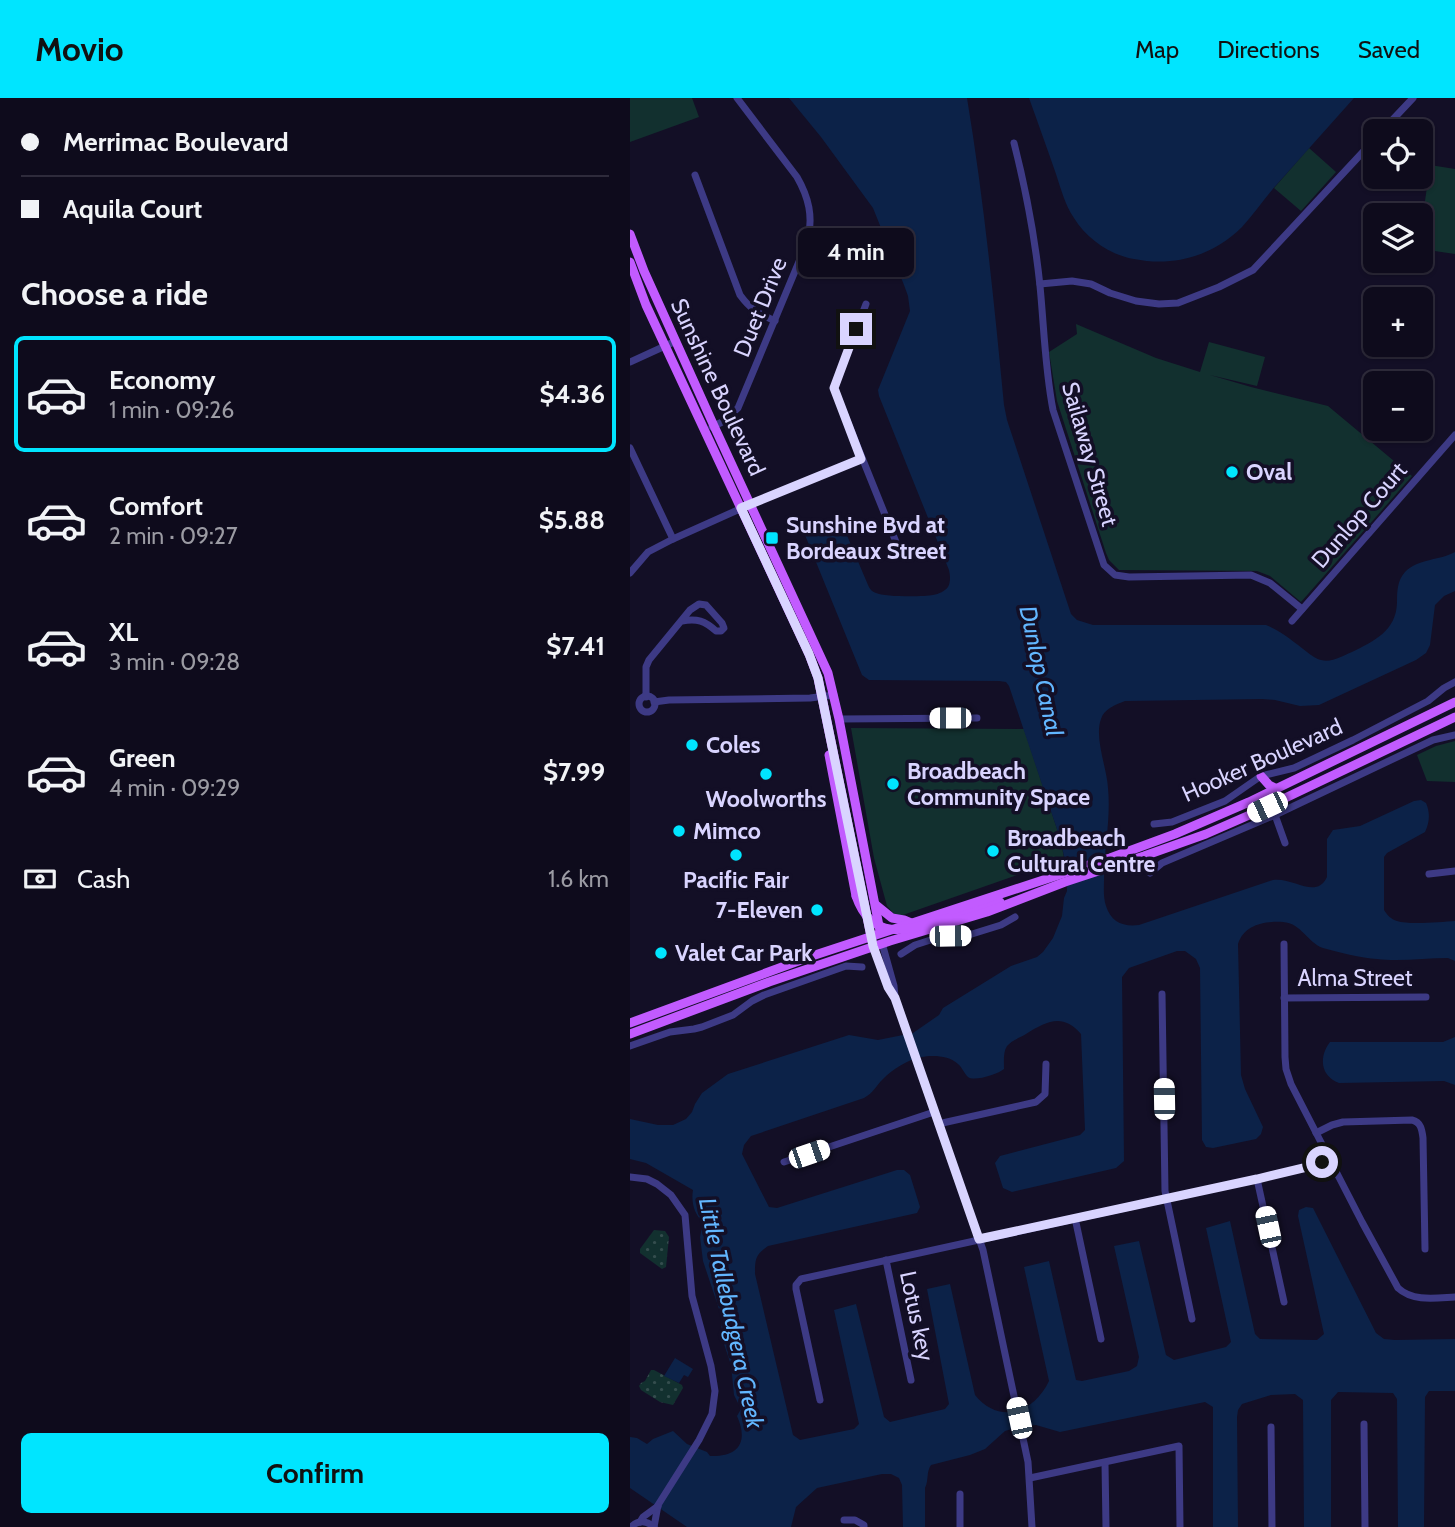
<!DOCTYPE html>
<meta charset="utf-8">
<style>
body{margin:0;font-family:Cabin,sans-serif;background:#171425;color:#f1f3f6;height:100vh;display:flex;flex-direction:column;font-size:26px;white-space:nowrap}
*{box-sizing:border-box;margin:0}
p{font-size:23px;color:#9b9ba3}
.icon{flex:none;width:38px;height:38px;fill:none;stroke:currentColor;stroke-width:2;stroke-linecap:round;stroke-linejoin:round}
.map{position:relative;flex:1;overflow:hidden}
.panel{display:flex;flex-direction:column;background:#0e0b1c;width:630px}
.panel>*{flex:none}
.top-card{display:grid;align-content:center;height:154px;padding:0 21px;background:#0e0b1c}
.fabs{position:absolute;left:733px;top:21px;display:grid;gap:14px}
.fabs a{display:grid;place-items:center;width:70px;height:70px;border-radius:10px;background:#0e0b1c;box-shadow:0 2px 5px #0004,0 0 0 2px #2e2b3b;font-size:35px}
.end{position:absolute;width:32px;height:32px;margin:-16px;border:9px solid #d9d4ff;background:#111;box-shadow:0 0 0 4px #111}
.from{border-radius:50%}
.bubble{position:absolute;height:49px;border-radius:10px;background:#0e0b1c;box-shadow:0 2px 5px #0004,0 0 0 2px #2e2b3b;font-size:23px;font-weight:700;line-height:49px;text-align:center}
.car{position:absolute;width:21px;height:42px;margin:-21px -10px;border-radius:9px;box-shadow:0 0 5px 2px #0007;background:linear-gradient(#fff 24%,#345 0 40%,#fff 0 76%,#345 0 86%,#fff 0)}
.top-card b{display:flex;align-items:center;gap:24px;height:66px;font-size:26px}
.top-card b+b{border-top:2px solid #2e2b3b}
.top-card i{width:18px;height:18px;background:#f1f3f6}
ul{padding:0;list-style:none}
li{display:flex;align-items:center;gap:21px;height:116px;margin:0 14px 10px;padding:0 7px;border:4px solid transparent;border-radius:10px}
li div{flex:1}
li b{display:block;font-size:26px}
li em{font-style:normal;font-weight:700}
li.active{border-color:#00e5ff}
li>.icon{width:63px;height:63px;stroke-width:1.5}
h2{padding:0 21px;font-size:32px;line-height:84px}
.pay{display:flex;align-items:center;gap:18px;height:77px;padding:0 21px;font-size:26px}
.pay p{margin-inline-start:auto}
.cta{display:flex;gap:14px;margin-top:auto;padding:14px 21px}
.cta a{flex:1;height:80px;border-radius:10px;background:#00e5ff;color:#111;font-size:28px;font-weight:700;line-height:80px;text-align:center}
header{display:flex;align-items:center;gap:42px;box-sizing:border-box;height:98px;padding:0 35px;background:#00e5ff;color:#111}
header strong{font-size:33px}
nav{display:flex;gap:38px;margin-inline-start:auto;font-size:24px}
main{display:flex;flex:1;min-height:0}
.map>svg:first-child{display:block}
.grass{fill:url(#grass-dots)}
.park{fill:#12302f}
.water{fill:#0c2248}
.lines{fill:none;stroke-linecap:round;stroke-linejoin:round}
.minor{stroke:#3d3a85;stroke-width:7}
.major{stroke:#c25bff;stroke-width:9}
.major-bridge{stroke:#c25bff;stroke-width:9}
.route{stroke:#d9d4ff;stroke-width:9}
.poi-dot{fill:#00e5ff;stroke:#130f26;stroke-width:2.5}
.labels{text-anchor:middle;stroke-width:7;stroke-linejoin:round;paint-order:stroke}
.street-label{font-size:23px;fill:#d9d4ff;stroke:#130f26}
.poi-label{font-size:23px;font-weight:bold;fill:#d9d4ff;stroke:#130f26;text-anchor:start}
.water-label{font-size:24px;font-style:italic;fill:#62b6ff;stroke:#130f26}
</style>
<header>
<strong>Movio</strong>
<nav><a>Map</a><a>Directions</a><a>Saved</a></nav>
</header>
<main>
<section class="panel">
<div class="top-card">
<b><i class="from"></i>Merrimac Boulevard</b>
<b><i></i>Aquila Court</b>
</div>
<h2>Choose a ride</h2>
<ul>
<li class="active"><svg class="icon" aria-label="car" viewBox="0 0 24 24"><path d="M5 17H2v-5l4-1 3-4h7l3 4 3 1v5h-3M9 17h6M6 11h13"/><circle cx="7" cy="17" r="2"/><circle cx="17" cy="17" r="2"/></svg><div><b>Economy</b><p>1 min · 09:26</p></div><em>$4.36</em></li>
<li><svg class="icon" aria-label="car" viewBox="0 0 24 24"><path d="M5 17H2v-5l4-1 3-4h7l3 4 3 1v5h-3M9 17h6M6 11h13"/><circle cx="7" cy="17" r="2"/><circle cx="17" cy="17" r="2"/></svg><div><b>Comfort</b><p>2 min · 09:27</p></div><em>$5.88</em></li>
<li><svg class="icon" aria-label="car" viewBox="0 0 24 24"><path d="M5 17H2v-5l4-1 3-4h7l3 4 3 1v5h-3M9 17h6M6 11h13"/><circle cx="7" cy="17" r="2"/><circle cx="17" cy="17" r="2"/></svg><div><b>XL</b><p>3 min · 09:28</p></div><em>$7.41</em></li>
<li><svg class="icon" aria-label="car" viewBox="0 0 24 24"><path d="M5 17H2v-5l4-1 3-4h7l3 4 3 1v5h-3M9 17h6M6 11h13"/><circle cx="7" cy="17" r="2"/><circle cx="17" cy="17" r="2"/></svg><div><b>Green</b><p>4 min · 09:29</p></div><em>$7.99</em></li>
</ul>
<div class="pay"><svg class="icon" aria-label="cash" viewBox="0 0 24 24"><path d="M3 7h18v10H3z"/><circle cx="12" cy="12" r="2"/></svg>Cash<p>1.6 km</p></div>
<div class="cta"><a>Confirm</a></div>
</section>
<div class="map">
<svg width="825" height="1429" viewBox="0 0 825 1429">
<defs>
<pattern id="grass-dots" width="8" height="8" patternUnits="userSpaceOnUse" patternTransform="scale(1.75)"><rect width="8" height="8" fill="#12302f"/><path d="M2 2h.1M6 6h.1" fill="none" stroke="#344d4e" stroke-width="1.8" stroke-linecap="round"/></pattern>
</defs>
<rect width="100%" height="100%" fill="#130f26"/>
<g class="grass">
<polygon points="24,1132 35,1133 39,1139 36,1169 32,1171 10,1155 10,1151"/>
<polygon points="21,1272 24,1272 52,1287 53,1290 43,1307 30,1304 11,1292 9,1288 11,1285 15,1283"/>
</g>
<g class="park">
<polygon points="0,0 62,0 69,19 0,44"/>
<polygon points="679,50 706,74 671,113 644,90"/>
<polygon points="800,67 825,71 825,156 791,151 791,132"/>
<polygon points="446,226 526,260 570,274 579,244 635,259 627,288 580,277 621,289 698,308 782,378 671,504 640,478 627,473 489,472 479,462 476,455 427,303 419,254 447,236"/>
<polygon points="221,630 394,631 431,743 435,766 393,775 270,818 265,817 257,808 244,760"/>
<polygon points="825,643 825,684 797,683 787,657 806,648"/>
</g>
<g class="water">
<path d="M159,0h178c17,102 27,204 37,307l3,15 64,194 6,6 16,5h173c15,6 28,17 41,27 4,3 9,7 14,8 11,3 21,-4 31,-8 22,-11 44,-21 45,-49 0,-11 0,-22 8,-31 14,-14 34,-11 50,-20v39l-11,5 -9,9 -5,40 -4,8 -10,7 -97,45 -19,1 -25,-6 -13,-1 -137,2c-10,4 -21,8 -24,18 -7,19 6,49 7,69 3,31 -4,60 -4,91 0,9 -1,18 2,27 5,16 17,21 33,19l134,-45c21,-3 43,20 54,-3v-38l6,-9 27,-4 54,-25 7,-1 5,3c4,9 4,19 -1,29l-38,21 -3,4v53c3,5 7,9 13,11 12,4 44,1 58,0v40l-7,-3c-23,0 -49,4 -71,1 -15,-1 -40,-7 -54,-11 -15,-5 -22,-25 -40,-26 -19,-1 -39,3 -45,22l3,131 4,14 18,38 -2,7 -5,5 -43,9 -7,-1 -4,-7 -2,-172 -4,-9 -11,-8h-8l-48,17 -7,9 2,184 -8,7 -104,24 -9,-4 -8,-25 5,-7 80,-21 5,-5 -4,-96c-18,-21 -34,-13 -55,0 -5,3 -15,7 -19,12 -4,6 -3,16 -3,23 -6,5 -30,13 -36,8 -4,-4 -6,-10 -10,-13 -9,-9 -26,-9 -37,-7 -14,3 -28,12 -38,22 -8,8 -9,13 -19,19l-113,38 -7,9 -2,9 27,53 8,1 120,-38h7l6,5 10,32 -3,6 -149,33c-13,9 -13,13 -13,28l38,161 7,5 54,-11 5,-5 -25,-114 22,-6 28,113 6,5 55,-13 4,-5 -22,-115 23,-5 25,111c24,30 59,18 74,-14l-25,-114 25,-6 27,119 6,1 47,-10 8,-5 2,-9 -25,-111 25,-5 27,114 8,5 52,-13 5,-5 -25,-114 24,-7 25,113 5,5 57,1 7,-6 -26,-118 1,-6 7,-3 7,1 63,125 8,6 11,1 60,-1v52h-26l-4,6 -1,130h-26l-1,-128 -4,-6 -55,-1 -7,8v127h-27l-1,-127 -8,-6 -24,1 -29,9 -4,6 -1,7 1,110h-25v-120l-8,-5 -145,30 -24,-7 -21,3 -10,3 -20,18 -15,6 -39,10c-5,7 -2,15 -6,23v39h-22l-1,-42 -3,-7 -8,-4h-9l-65,14 -21,19 -5,20h-104l-57,-39v-51l7,1 10,6 6,-5 20,-8 14,13 20,8 3,4c28,1 39,-13 27,-40l4,-7 -7,-14 -3,-30 -10,-30 1,-17 -19,-57 -3,-24 3,-15c-9,-8 -12,-20 -10,-32l-47,-27 -16,-4v-40l28,6h15l13,-6 6,-7 3,-8 7,-11 26,-19 121,-39 29,5 35,-7 26,-18 4,-7 68,-42 26,-9 6,-5 10,-14 9,-22 2,-18 3,-7 -1,-24 -5,-26 -52,-155 -3,-4 -7,-1 -130,-1 -7,-5 -57,-140v-5c10,-7 23,-12 35,-11l28,66c2,4 3,6 8,8 8,4 47,4 57,2 6,-1 12,-4 15,-8 3,-6 2,-12 1,-17l-70,-174 -1,-6 32,-79 -2,-15 -4,-11 -31,-77 -52,-71z"/>
<path d="M399,0h325c-25,28 -50,56 -75,84 -13,14 -24,31 -37,45 -29,29 -68,40 -108,32 -24,-4 -47,-20 -60,-41 -9,-13 -13,-29 -18,-44 -9,-26 -18,-51 -27,-76z"/>
<path d="M825,939v48l-11,-4 -105,2c-19,-7 -20,-27 -9,-41h113z"/>
<polygon points="45,1260 63,1271 58,1279 54,1277 49,1285 34,1278"/>
</g>
<g class="lines">
<g class="minor">
<polyline points="752,33 783,0"/>
<path d="M384,45c12,47 21,95 26,143 4,41 5,83 13,124l51,155 11,10 14,2 122,-2 19,8 32,26"/>
<path d="M65,77l45,120c11,15 18,18 35,26"/>
<polyline points="410,186 442,183 461,186 480,195 506,203 529,206 548,205 589,189 623,172 746,40"/>
<polyline points="236,206 204,290 268,449"/>
<polyline points="0,264 46,243"/>
<path d="M82,329l12,-6 14,-13 70,-168c5,-24 1,-42 -11,-63l-60,-79"/>
<polyline points="0,350 43,441"/>
<polyline points="0,475 18,454 43,441 121,406 231,361"/>
<polyline points="662,523 825,337"/>
<circle cx="17" cy="606" r="8"/>
<path d="M16,599v-30l3,-7 41,-50 9,-6 7,1 16,18 2,5 -3,3h-5c-11,-10 -19,-13 -34,-10"/>
<polyline points="24,604 39,602 180,600 204,597"/>
<polyline points="209,621 347,620"/>
<polyline points="645,717 655,745"/>
<polyline points="524,726 542,724 595,703 631,678 664,670 723,642 798,603 814,590 825,584"/>
<polyline points="520,775 532,765 645,717 803,642 825,637"/>
<polyline points="799,776 825,773"/>
<polyline points="252,845 264,888 265,899"/>
<path d="M654,846l1,113 1,12 5,15 71,138 36,66c15,14 38,10 57,9"/>
<polyline points="243,848 258,889 265,900 353,1152 398,1364 402,1429"/>
<polyline points="271,856 285,847 313,838 342,836 371,827 385,819"/>
<polyline points="532,896 535,1093 562,1221"/>
<polyline points="654,900 796,899"/>
<polyline points="0,948 40,934 64,931 72,929 103,917 122,903 134,897 216,868 232,869"/>
<polyline points="308,1026 406,1004 415,996 416,966"/>
<path d="M686,1035l16,-8 11,-3 69,-2c9,2 10,10 11,18l2,111"/>
<polyline points="154,1064 304,1014"/>
<polyline points="0,1079 17,1081 27,1086 41,1097 55,1117 62,1198 81,1268 85,1293 82,1316 69,1342 28,1407 24,1429"/>
<polyline points="627,1081 654,1204"/>
<polyline points="445,1120 471,1241"/>
<polyline points="256,1162 281,1282"/>
<polyline points="190,1302 166,1191 166,1187 171,1181 627,1081 681,1068 698,1059"/>
<polyline points="734,1326 735,1429"/>
<polyline points="641,1329 642,1429"/>
<polyline points="475,1365 476,1429"/>
<polyline points="400,1380 549,1348 550,1429"/>
<polyline points="330,1396 330,1429"/>
<polyline points="214,1422 225,1422 234,1427 234,1429"/>
<polyline points="10,1424 13,1419 28,1408"/>
<path d="M1,1429c7,-7 15,-7 23,0"/>
</g>
<g class="major">
<polyline points="0,136 14,173 84,328 198,575 209,621 250,833"/>
<polyline points="0,164 16,207 179,556 188,580 242,843"/>
<polyline points="199,657 226,798"/>
<polyline points="631,678 639,687 647,691"/>
<polyline points="246,807 262,820 274,822 281,825"/>
<polyline points="318,820 370,804"/>
<polyline points="0,925 182,858 480,760 545,736 619,704 825,604"/>
<polyline points="0,936 139,884 260,843 357,814 435,784 514,758 576,736 624,715 825,619"/>
</g>
<path class="major-bridge" d="M226,798c17,49 55,33 92,22"/>
</g>
<g class="lines">
<polyline class="route" points="226,231 204,290 231,361 111,410 179,556 188,580 243,848 258,889 265,900 349,1141 627,1081 681,1068 692,1064"/>
</g>
<g class="poi-dot">
<circle cx="602" cy="374" r="7"/>
<rect x="135" y="433" width="14" height="14" rx="3.5"/>
<circle cx="62" cy="647" r="7"/>
<circle cx="136" cy="676" r="7"/>
<circle cx="263" cy="686" r="7"/>
<circle cx="49" cy="733" r="7"/>
<circle cx="363" cy="753" r="7"/>
<circle cx="106" cy="757" r="7"/>
<circle cx="187" cy="812" r="7"/>
<circle cx="31" cy="855" r="7"/>
</g>
<g class="labels">
<g class="street-label">
<text transform="translate(130 209) rotate(-68)" y="8">Duet Drive</text>
<text transform="translate(88 289) rotate(65)" y="8">Sunshine Boulevard</text>
<text transform="translate(460 356) rotate(74)" y="8">Sailaway Street</text>
<text transform="translate(729 417) rotate(-49)" y="8">Dunlop Court</text>
<text transform="translate(632 662) rotate(-24)" y="8">Hooker Boulevard</text>
<text x="725" y="888">Alma Street</text>
<text transform="translate(287 1218) rotate(78)" y="8">Lotus key</text>
</g>
<g class="poi-label">
<text x="616" y="382">Oval</text>
<text x="156" y="435">Sunshine Bvd at<tspan x="156" dy="26">Bordeaux Street</tspan></text>
<text x="76" y="655">Coles</text>
<text x="277" y="681">Broadbeach<tspan x="277" dy="26">Community Space</tspan></text>
<text x="136" y="709" text-anchor="middle">Woolworths</text>
<text x="63" y="741">Mimco</text>
<text x="377" y="748">Broadbeach<tspan x="377" dy="26">Cultural Centre</tspan></text>
<text x="106" y="790" text-anchor="middle">Pacific Fair</text>
<text x="173" y="820" text-anchor="end">7-Eleven</text>
<text x="45" y="863">Valet Car Park</text>
</g>
<g class="water-label">
<text transform="translate(411 573) rotate(78)" y="8">Dunlop Canal</text>
<text transform="translate(101 1215) rotate(78)" y="8">Little Tallebudgera Creek</text>
</g>
</g>
</svg>
<div class="fabs">
<a><svg class="icon" aria-label="locate" viewBox="0 0 24 24"><circle cx="12" cy="12" r="6"/><path d="M12 2v4M12 18v4M2 12h4M18 12h4"/></svg></a>
<a><svg class="icon" aria-label="layers" viewBox="0 0 24 24"><path d="M12 4l9 5-9 5-9-5zM3 14l9 5 9-5"/></svg></a>
<a>+</a>
<a>−</a>
</div>
<i class="end from" style="left:692px;top:1064px"></i>
<i class="end" style="left:226px;top:231px"></i>
<div class="bubble" style="left:168px;top:130px;width:116px">4 min</div>
<i class="car" style="left:320px;top:620px;rotate:270deg"></i>
<i class="car" style="left:637px;top:709px;rotate:245deg"></i>
<i class="car" style="left:320px;top:838px;rotate:89deg"></i>
<i class="car" style="left:534px;top:1001px;rotate:359deg"></i>
<i class="car" style="left:179px;top:1056px;rotate:71deg"></i>
<i class="car" style="left:638px;top:1129px;rotate:348deg"></i>
<i class="car" style="left:389px;top:1320px;rotate:348deg"></i>
</div>
</main>
